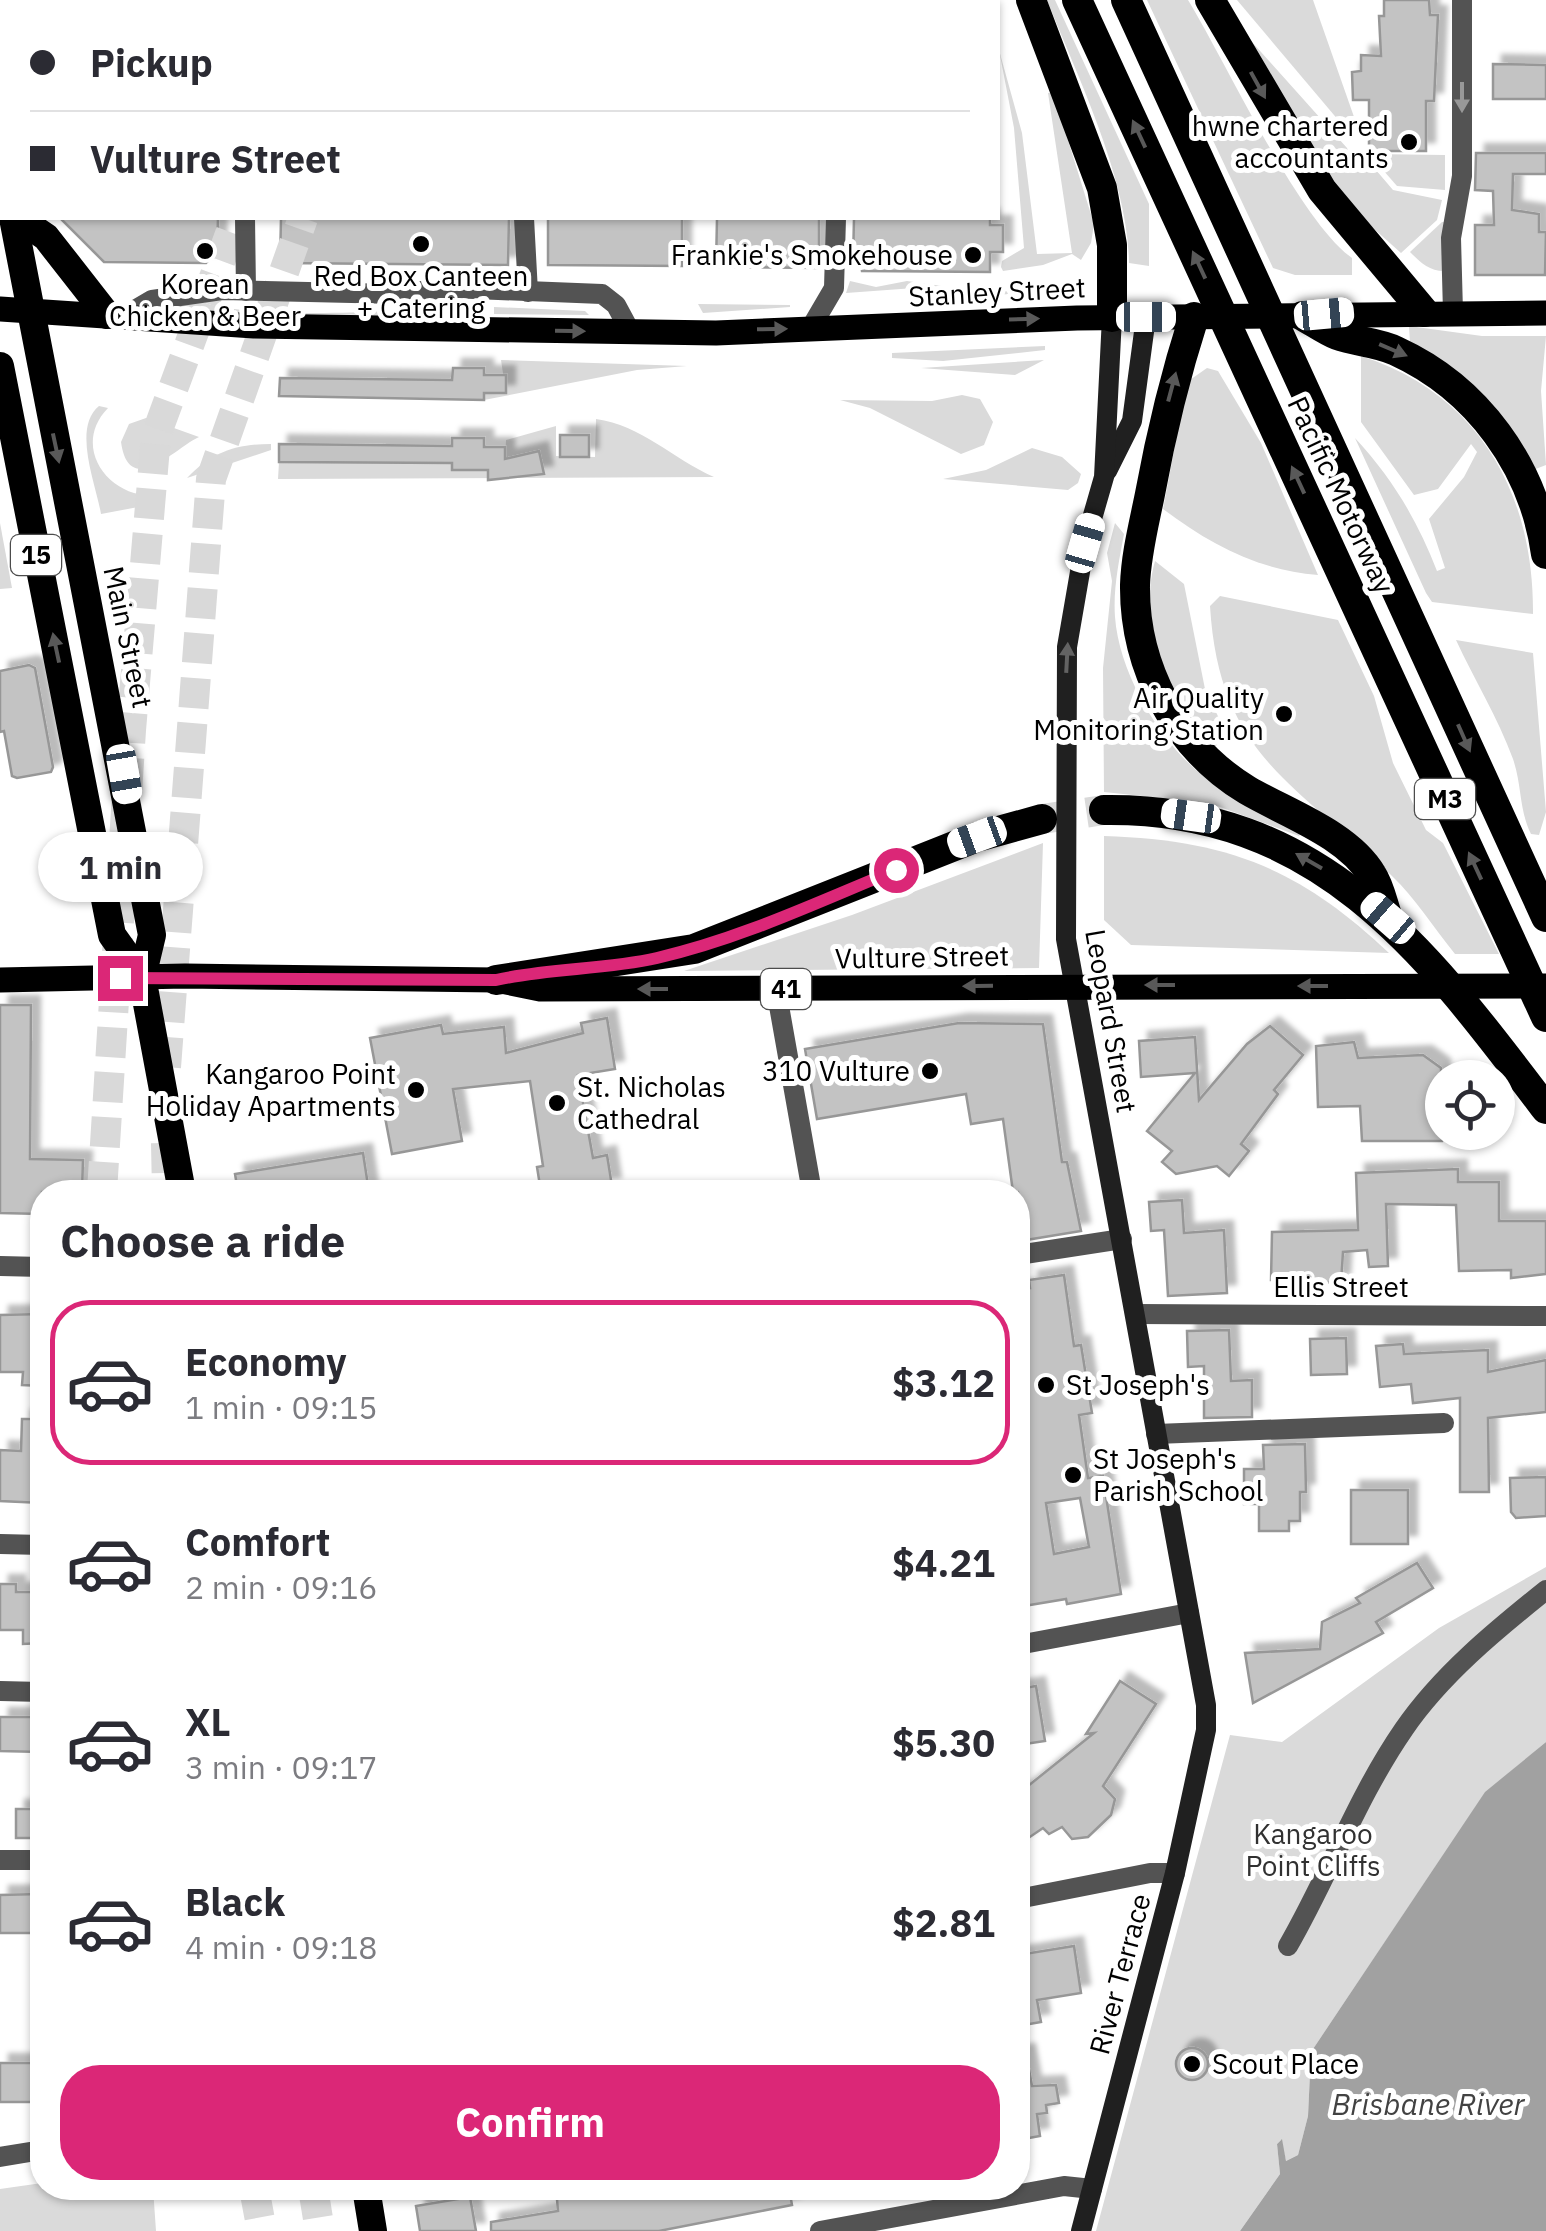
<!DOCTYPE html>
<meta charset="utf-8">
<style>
body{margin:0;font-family:"IBM Plex Sans",sans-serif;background:#f2f2f3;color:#2b2b33;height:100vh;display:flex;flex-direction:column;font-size:38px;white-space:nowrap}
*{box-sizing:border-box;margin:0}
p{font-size:32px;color:#7c7c81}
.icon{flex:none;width:55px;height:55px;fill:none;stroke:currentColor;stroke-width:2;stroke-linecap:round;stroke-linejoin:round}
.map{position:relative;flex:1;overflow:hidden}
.side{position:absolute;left:30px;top:1180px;width:1000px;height:1020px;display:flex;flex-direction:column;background:#fff;border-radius:40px;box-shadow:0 2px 8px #0004}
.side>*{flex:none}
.top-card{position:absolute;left:0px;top:0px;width:1000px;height:220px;box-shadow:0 2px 8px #0004;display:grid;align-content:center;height:220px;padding:0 30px;background:#fff}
.tools{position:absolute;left:1425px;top:1060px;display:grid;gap:20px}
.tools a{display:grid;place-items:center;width:90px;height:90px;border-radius:50%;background:#fff;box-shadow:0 2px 8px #0004;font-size:50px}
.end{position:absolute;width:45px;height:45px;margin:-22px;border:12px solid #db2777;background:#fff;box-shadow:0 0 0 5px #fff}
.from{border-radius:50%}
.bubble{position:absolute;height:70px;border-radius:35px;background:#fff;box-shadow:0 2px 8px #0004;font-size:32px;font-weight:800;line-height:70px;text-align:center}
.car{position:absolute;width:30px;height:60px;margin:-30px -15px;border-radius:12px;box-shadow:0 0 8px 2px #0007;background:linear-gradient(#fff 24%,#345 0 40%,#fff 0 76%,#345 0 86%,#fff 0)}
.top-card b{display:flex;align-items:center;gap:35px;height:95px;font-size:38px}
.top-card b+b{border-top:2px solid #e1e1e2}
.top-card i{width:25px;height:25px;background:#2b2b33}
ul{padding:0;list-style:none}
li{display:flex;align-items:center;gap:30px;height:165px;margin:0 20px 15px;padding:0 10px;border:5px solid transparent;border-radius:40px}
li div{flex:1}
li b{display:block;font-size:38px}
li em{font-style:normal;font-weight:800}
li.selected{border-color:#db2777}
li>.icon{width:90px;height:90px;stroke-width:1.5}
h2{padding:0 30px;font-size:45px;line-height:120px}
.button{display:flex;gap:20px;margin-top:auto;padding:20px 30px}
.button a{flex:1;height:115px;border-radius:40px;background:#db2777;color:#fff;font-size:40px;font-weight:800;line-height:115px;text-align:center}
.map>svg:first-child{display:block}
.green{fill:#dadada}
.water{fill:#a1a1a1}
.building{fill:#c3c3c3;stroke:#979797;stroke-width:2.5;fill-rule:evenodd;filter:url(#shadow)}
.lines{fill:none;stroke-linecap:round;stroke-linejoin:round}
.motorway-tunnel{stroke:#d9d9d9;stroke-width:30;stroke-dasharray:30 15;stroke-linecap:butt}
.minor{stroke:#535353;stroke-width:20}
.tertiary{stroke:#535353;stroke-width:20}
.secondary{stroke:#202020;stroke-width:20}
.primary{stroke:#000;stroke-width:25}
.trunk{stroke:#000;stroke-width:28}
.motorway{stroke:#000;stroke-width:30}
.oneway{fill:#595959}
.oneway2{fill:#989898}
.oneway3{fill:#636363}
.route{stroke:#db2777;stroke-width:12}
.poi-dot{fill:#000;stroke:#fff;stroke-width:4}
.labels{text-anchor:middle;stroke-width:10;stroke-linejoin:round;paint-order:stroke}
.shield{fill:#fff;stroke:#4c4c4c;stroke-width:2.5}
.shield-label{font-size:25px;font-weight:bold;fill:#000}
.poi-label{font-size:28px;fill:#000;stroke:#fff;text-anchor:end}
.street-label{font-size:28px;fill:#000;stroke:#fff}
.park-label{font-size:28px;fill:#313131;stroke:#fff}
.water-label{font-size:30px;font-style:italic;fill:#424242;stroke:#fff}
</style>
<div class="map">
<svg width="1546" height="2231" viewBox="0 0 1546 2231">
<defs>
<filter id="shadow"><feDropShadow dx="9" dy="-9" stdDeviation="2.5" flood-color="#0004"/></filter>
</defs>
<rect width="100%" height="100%" fill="#fff"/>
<g class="green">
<path d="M1047,0h8l94,204v62l-20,-3c-1,-84 -51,-185 -82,-263z"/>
<path d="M1147,0h41c39,64 110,219 164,258v17h-57l-22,-7z"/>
<polygon points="1237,0 1313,0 1360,134 1350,134"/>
<polygon points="1243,32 1347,148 1353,162 1364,156 1393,190 1442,200 1437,220 1401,253 1344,202"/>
<polygon points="999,50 1022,133 1037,254 1072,253 1048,93 1053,92 1094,224 1091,243 1081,260 1072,254 1043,265 1003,271 1001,267 1002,261 1024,248 1014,128"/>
<polygon points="1369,154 1445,155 1445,190 1397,186"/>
<path d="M1442,222h5l-3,49c-15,0 -24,-9 -34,-19z"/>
<polygon points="850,281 876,287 907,281 942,286 846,293"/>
<polygon points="1062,284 1081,285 1077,291 991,295 990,293"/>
<path d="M200,301c39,18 190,12 237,6v9l-188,-3 -89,-7z"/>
<polygon points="698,304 790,305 790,307 703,313"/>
<polygon points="494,307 585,311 589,315 494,314"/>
<polygon points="1409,326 1482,336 1546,336 1541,391 1546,465 1533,470 1410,342"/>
<polygon points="1045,346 1045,350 943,361 892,358 892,353"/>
<path d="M1361,356c119,38 173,139 172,258l-101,-12 -6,-9 -71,-155c38,41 62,82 82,133l8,-3 -16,-49 35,-42 13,-25 -6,-8 -33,45 -24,6 -53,-73z"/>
<polygon points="501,360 687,366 637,370 484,400 484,393 506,393"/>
<polygon points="1044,360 1015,375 921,368"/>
<path d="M1207,368l11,3 43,72 57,132c-60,-5 -107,-30 -155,-66l24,-127z"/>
<polygon points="962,395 980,399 993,422 984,445 961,454 870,408 840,400 932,401"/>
<path d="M99,406l9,2c-40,41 6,97 56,86l1,8 -64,12c-5,-30 -29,-86 -2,-108z"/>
<path d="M146,418l53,19c-23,10 -70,63 -78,5l8,-18z"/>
<path d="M596,419c45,6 77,40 118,58l-436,2 1,-17 173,1v7h31l22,-6 1,-24 50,-14v30l39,1z"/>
<path d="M271,444v6l-84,28c25,-26 49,-34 84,-34z"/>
<polygon points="1032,448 1062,457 1081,474 1078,483 1068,490 943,479 986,470"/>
<polygon points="0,523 12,588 0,589"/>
<path d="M1115,523l9,11c-5,27 -11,55 -9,83 4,54 41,118 81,153 31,26 71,41 107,59l-4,7 -90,-33 -105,-11 -1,-124 9,-87 -5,-28z"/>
<path d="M1155,561l29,23 21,105 20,42 -9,15 -9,2c-35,-55 -71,-119 -52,-187z"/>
<path d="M1220,596l118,24 36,76 19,67 33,67 17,13 56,111h-44c-21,-26 -40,-56 -63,-78 -97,-93 -173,-121 -182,-270z"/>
<path d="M1456,640l77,13 13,159 -7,23 -8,-1c-12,-24 -9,-49 -18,-75 -15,-41 -39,-80 -57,-119z"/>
<path d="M1104,836c123,4 195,32 285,117l-258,-8 -27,-25z"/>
<polygon points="1043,843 1039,968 684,971 852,915"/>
<polygon points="1546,1567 1546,1742 1485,1793 1311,2052 1308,2116 1298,2155 1286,2161 1281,2140 1277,2144 1280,2174 1240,2231 1096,2231 1230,1735 1282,1742 1439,1628"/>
<polygon points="42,2183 42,2188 153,2188 156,2231 0,2231 0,2189"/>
</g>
<polygon class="water" points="1546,1742 1546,2231 1240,2231 1280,2174 1277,2144 1282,2139 1286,2161 1298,2155 1308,2116 1311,2052 1485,1792"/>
<g class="building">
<polygon points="1384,0 1429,0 1430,15 1438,15 1434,101 1426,101 1426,151 1369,151 1369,100 1353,100 1352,72 1361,71 1361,55 1381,56 1379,16 1384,16"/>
<polygon points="1493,64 1546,65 1546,99 1493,99"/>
<polygon points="1476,153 1546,153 1546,174 1513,174 1512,210 1539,214 1539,232 1546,232 1545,275 1475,275 1475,225 1494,225 1493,191 1475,190"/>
<polygon points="60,218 218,218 217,252 206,263 104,262"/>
<polygon points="281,218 509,218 508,265 280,263"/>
<polygon points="548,218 682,218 682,266 548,265"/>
<polygon points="717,218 819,218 819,268 716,267"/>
<polygon points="854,218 990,218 990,225 1003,225 1003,252 990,252 990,272 862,271 861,262 853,262"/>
<polygon points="453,368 484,368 484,375 506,375 506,393 484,393 484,400 279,396 280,378 452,380"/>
<rect x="560" y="435" width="29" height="22"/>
<polygon points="452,438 484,438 484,447 505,447 505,459 539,451 544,474 488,480 488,470 452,470 452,463 279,462 279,444 452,446"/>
<polygon points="29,665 35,668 53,767 51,772 17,778 12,776 4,731 0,732 0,671"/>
<polygon points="0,1005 31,1005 30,1159 83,1160 82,1192 42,1192 42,1214 0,1213"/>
<polygon points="607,1018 615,1069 578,1075 593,1158 607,1155 612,1186 541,1192 537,1167 543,1166 530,1081 453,1089 462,1141 392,1154 370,1038 441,1025 443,1034 504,1027 506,1053 583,1033 581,1023"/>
<polygon points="959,1023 1043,1024 1062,1162 1067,1162 1081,1231 1026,1240 1018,1192 1013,1192 1003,1119 971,1124 966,1094 817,1119 805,1049"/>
<polygon points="1270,1026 1303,1055 1274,1090 1278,1094 1241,1144 1249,1151 1229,1176 1217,1166 1176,1174 1162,1162 1172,1151 1147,1131 1195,1073 1141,1077 1139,1041 1195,1037 1199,1100 1247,1044"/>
<polygon points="1354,1042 1358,1058 1423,1055 1441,1068 1442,1141 1362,1141 1360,1106 1318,1107 1316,1046"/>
<polygon points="363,1153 369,1192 238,1192 235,1174"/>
<polygon points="1458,1169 1458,1182 1499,1182 1499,1221 1546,1221 1546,1274 1511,1278 1511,1270 1459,1271 1456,1205 1386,1204 1388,1266 1369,1267 1367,1250 1343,1252 1341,1283 1271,1280 1272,1232 1358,1230 1356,1173"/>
<polygon points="1182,1200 1184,1233 1224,1230 1227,1293 1168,1296 1164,1230 1151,1231 1149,1202"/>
<path d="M1064,1275l10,71 7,-1 11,68 -13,2 9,63 15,-2 18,118 -54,10 -1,-5 -48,8v-318l12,-1 -1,-8zM1080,1498l9,49 -35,7 -8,-51z"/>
<polygon points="42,1314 42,1386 22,1385 23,1372 0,1372 0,1315"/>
<polygon points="1229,1330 1231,1381 1252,1380 1252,1417 1204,1418 1204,1366 1188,1367 1187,1331"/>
<polygon points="1346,1338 1347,1374 1311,1375 1310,1339"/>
<polygon points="1403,1344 1404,1354 1488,1350 1488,1372 1546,1360 1546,1412 1488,1418 1489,1492 1460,1492 1460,1398 1413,1403 1411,1384 1380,1387 1376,1346"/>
<polygon points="22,1419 42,1419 42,1503 0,1501 0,1450 21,1451"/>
<polygon points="1305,1444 1306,1492 1300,1492 1300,1521 1289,1521 1289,1531 1259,1531 1259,1504 1244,1504 1244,1469 1264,1469 1263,1445"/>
<polygon points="1546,1477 1546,1516 1516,1518 1511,1512 1510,1478"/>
<rect x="1351" y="1490" width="57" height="54"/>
<polygon points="1417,1563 1433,1588 1376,1622 1383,1633 1253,1703 1245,1653 1320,1649 1322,1622 1360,1603 1356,1598"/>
<polygon points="0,1584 16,1584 16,1592 42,1592 42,1643 23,1644 23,1630 0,1630"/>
<polygon points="1120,1681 1156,1704 1103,1786 1115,1799 1111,1815 1088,1837 1072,1839 1062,1827 1049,1834 1043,1828 1018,1845 1018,1794 1094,1733 1086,1734"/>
<polygon points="1036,1686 1045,1741 1018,1745 1018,1689"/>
<polygon points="0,1717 42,1717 42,1752 0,1751"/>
<rect x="16" y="1809" width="23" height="29"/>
<polygon points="39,1894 39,1933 0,1933 0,1895"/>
<polygon points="1074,1946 1081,1993 1037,2000 1041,2022 1018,2026 1018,1955"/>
<circle cx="1192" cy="2064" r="16"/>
<polygon points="1026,2053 1032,2086 1056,2085 1059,2103 1046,2105 1047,2113 1037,2114 1040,2136 1018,2140 1018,2054"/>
<rect x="0" y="2063" width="42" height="39"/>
<polygon points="556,2188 789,2188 792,2205 659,2231 491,2231 491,2222 558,2211"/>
<polygon points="470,2197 476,2231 420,2231 416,2206"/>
</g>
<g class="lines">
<g class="motorway-tunnel">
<polyline points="320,2 321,0"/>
<polyline points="381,2 382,0"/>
<polyline points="1042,819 1104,810"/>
<polyline points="166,1067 211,479 303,218"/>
<polyline points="166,1143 167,1192"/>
<polyline points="102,1192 131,730 156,435 236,218"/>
<polyline points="254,2188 262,2231"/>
<polyline points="313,2188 320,2231"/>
</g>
<g class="minor">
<polyline points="247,2 247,0"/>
<polyline points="528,2 528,0"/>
<polyline points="839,2 839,0"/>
<polyline points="245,218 246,291"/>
<polyline points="524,218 528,292"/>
<polyline points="1453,312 1451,238 1462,176 1462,0"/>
<polyline points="123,317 152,300 222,290 395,294 450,288 602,294 616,305 630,331"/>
<polyline points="810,329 834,288 836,218"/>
<polyline points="776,989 812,1192"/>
<polyline points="1018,1255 1122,1239"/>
<polyline points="0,1266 42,1267"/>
<polyline points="1136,1314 1546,1316"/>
<polyline points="1156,1434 1444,1423"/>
<polyline points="1018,1645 1189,1613"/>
<polyline points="0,1691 42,1692"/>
<polyline points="0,1860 42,1860"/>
<polyline points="1018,1899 1150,1873 1175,1873"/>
<path d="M1288,1946c41,-71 69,-149 116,-217 37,-54 92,-99 142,-139"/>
<polyline points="820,2231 1064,2186 1092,2189"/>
</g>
<g class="tertiary">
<polyline points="0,1544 42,1545"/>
<polyline points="0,2157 42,2150"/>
</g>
<g class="secondary">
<polyline points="1107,471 1132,421 1146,317"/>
<polyline points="1081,2231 1175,1873 1206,1730 1206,1705 1066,939 1067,647 1085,543 1104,477 1112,317"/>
</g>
<g class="primary">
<polyline points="0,309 254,326 716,333 1077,318 1546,313"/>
<polyline points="0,980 185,976 496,980 540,989 1546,986"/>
</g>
<g class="trunk">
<polyline points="0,145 2,159"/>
<polyline points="13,218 152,935 142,977"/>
<polyline points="18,218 46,237 107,315"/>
<polyline points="0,366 112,935 142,977 182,1192"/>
<polyline points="366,2188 373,2231"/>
</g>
<g class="motorway">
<polyline points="1031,0 1102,188 1112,245 1112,317"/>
<polyline points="1077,0 1546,1017"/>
<polyline points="1126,0 1546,917"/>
<polyline points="1210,0 1322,190 1424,312"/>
<path d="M1303,316c11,6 22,14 34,19 19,7 40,7 59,16 81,37 138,115 150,203"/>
<path d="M1194,317c-19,59 -33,117 -44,177 -6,30 -14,60 -15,91 -1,82 41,162 112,205 39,23 101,44 125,85 8,12 11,30 16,43"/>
<path d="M1104,810c217,-3 323,142 442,299"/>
<polyline points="496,980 694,949 977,837 1042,819"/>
</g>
</g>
<defs><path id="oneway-solid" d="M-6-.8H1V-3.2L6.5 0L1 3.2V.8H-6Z" transform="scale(2.5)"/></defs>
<g class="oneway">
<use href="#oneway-solid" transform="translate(1258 85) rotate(61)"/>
<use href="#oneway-solid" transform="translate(1139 134) rotate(-115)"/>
<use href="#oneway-solid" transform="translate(1199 265) rotate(-115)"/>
<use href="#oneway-solid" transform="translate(1024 319) rotate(-2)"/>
<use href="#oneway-solid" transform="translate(772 329) rotate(-1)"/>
<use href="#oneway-solid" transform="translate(570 331) rotate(1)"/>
<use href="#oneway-solid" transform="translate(1393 350) rotate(23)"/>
<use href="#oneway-solid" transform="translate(1172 387) rotate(-75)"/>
<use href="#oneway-solid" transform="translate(56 448) rotate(78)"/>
<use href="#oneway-solid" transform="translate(1298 480) rotate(-115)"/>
<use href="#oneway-solid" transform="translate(56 648) rotate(-102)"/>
<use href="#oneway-solid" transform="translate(1464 738) rotate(66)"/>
<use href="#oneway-solid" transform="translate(1309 861) rotate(-150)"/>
<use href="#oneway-solid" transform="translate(1475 866) rotate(-115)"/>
<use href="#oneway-solid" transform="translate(1160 985) rotate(-180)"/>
<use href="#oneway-solid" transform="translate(978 986) rotate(179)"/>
<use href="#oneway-solid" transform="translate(1313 986) rotate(-180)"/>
<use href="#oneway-solid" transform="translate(653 989) rotate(-180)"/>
</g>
<use class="oneway2" href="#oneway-solid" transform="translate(1462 97) rotate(90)"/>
<use class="oneway3" href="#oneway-solid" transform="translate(1067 658) rotate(-87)"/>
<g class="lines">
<path class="route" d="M120,978l376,2c53,-12 108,-10 161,-22 83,-19 161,-56 239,-88"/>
</g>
<g class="poi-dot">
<circle cx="1409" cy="142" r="10"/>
<circle cx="421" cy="244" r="10"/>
<circle cx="205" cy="251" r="10"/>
<circle cx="973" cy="255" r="10"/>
<circle cx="1284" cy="714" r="10"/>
<circle cx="930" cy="1071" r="10"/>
<circle cx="416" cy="1090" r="10"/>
<circle cx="557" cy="1103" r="10"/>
<circle cx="1046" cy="1385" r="10"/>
<circle cx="1073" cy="1475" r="10"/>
<circle cx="1192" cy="2064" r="10"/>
</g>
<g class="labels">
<g class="shield">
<rect x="11" y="535" width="50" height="40" rx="8"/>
<rect x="1415" y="779" width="60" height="40" rx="8"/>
<rect x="761" y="969" width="50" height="40" rx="8"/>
</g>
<g class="shield-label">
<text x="36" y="564">15</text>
<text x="1445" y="808">M3</text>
<text x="786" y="998">41</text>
</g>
<g class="poi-label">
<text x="1389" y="136">hwne chartered<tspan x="1389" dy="32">accountants</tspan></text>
<text x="953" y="265">Frankie's Smokehouse</text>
<text x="421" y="286" text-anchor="middle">Red Box Canteen<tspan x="421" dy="32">+ Catering</tspan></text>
<text x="205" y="294" text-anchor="middle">Korean<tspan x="205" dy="32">Chicken &amp; Beer</tspan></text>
<text x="1264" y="708">Air Quality<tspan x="1264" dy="32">Monitoring Station</tspan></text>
<text x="910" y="1081">310 Vulture</text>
<text x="396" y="1084">Kangaroo Point<tspan x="396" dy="32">Holiday Apartments</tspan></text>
<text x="577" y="1097" text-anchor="start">St. Nicholas<tspan x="577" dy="32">Cathedral</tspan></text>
<text x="1066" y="1395" text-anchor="start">St Joseph's</text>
<text x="1093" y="1469" text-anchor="start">St Joseph's<tspan x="1093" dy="32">Parish School</tspan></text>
<text x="1212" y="2074" text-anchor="start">Scout Place</text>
</g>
<g class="street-label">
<text transform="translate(997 292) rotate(-3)" y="10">Stanley Street</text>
<text transform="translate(1341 495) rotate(65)" y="10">Pacific Motorway</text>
<text transform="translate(128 637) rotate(78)" y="10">Main Street</text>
<text transform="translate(922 957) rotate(-1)" y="10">Vulture Street</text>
<text transform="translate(1111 1021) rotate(80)" y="10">Leopard Street</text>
<text x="1341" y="1297">Ellis Street</text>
<text transform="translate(1120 1974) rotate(-75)" y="10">River Terrace</text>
</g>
<g class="park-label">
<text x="1313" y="1844">Kangaroo<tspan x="1313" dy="32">Point Cliffs</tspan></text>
</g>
<g class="water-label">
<text x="1428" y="2115">Brisbane River</text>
</g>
</g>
</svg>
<div class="tools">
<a><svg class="icon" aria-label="locate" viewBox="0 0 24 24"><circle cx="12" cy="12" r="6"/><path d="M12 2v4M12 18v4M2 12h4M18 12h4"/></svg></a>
</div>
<i class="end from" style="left:896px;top:870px"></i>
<i class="end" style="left:120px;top:978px"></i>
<div class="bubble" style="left:38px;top:832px;width:165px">1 min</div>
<i class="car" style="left:1324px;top:314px;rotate:85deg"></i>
<i class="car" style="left:1146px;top:317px;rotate:90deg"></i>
<i class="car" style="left:1085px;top:543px;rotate:16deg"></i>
<i class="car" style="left:124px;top:774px;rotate:170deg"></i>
<i class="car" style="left:1191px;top:816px;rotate:278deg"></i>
<i class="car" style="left:977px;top:837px;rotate:250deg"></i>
<i class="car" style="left:1388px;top:918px;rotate:311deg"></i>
<div class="top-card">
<b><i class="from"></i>Pickup</b>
<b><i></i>Vulture Street</b>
</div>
<section class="side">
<h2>Choose a ride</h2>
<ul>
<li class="selected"><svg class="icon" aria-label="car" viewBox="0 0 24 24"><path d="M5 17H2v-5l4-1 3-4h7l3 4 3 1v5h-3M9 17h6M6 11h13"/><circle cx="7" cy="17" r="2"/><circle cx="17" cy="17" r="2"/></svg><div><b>Economy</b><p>1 min · 09:15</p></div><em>$3.12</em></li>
<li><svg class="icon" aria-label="car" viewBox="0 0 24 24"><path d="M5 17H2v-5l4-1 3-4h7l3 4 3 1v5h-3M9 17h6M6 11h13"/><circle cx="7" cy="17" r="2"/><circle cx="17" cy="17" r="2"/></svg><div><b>Comfort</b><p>2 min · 09:16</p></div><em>$4.21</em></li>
<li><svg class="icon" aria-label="car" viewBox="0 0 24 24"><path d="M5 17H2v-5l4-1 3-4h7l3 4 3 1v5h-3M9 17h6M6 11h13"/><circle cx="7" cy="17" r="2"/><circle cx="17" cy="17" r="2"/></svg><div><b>XL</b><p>3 min · 09:17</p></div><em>$5.30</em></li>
<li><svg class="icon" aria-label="car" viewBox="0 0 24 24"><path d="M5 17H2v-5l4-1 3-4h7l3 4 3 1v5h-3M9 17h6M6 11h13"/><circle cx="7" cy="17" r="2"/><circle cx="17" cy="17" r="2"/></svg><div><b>Black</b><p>4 min · 09:18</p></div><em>$2.81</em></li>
</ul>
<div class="button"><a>Confirm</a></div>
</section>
</div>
